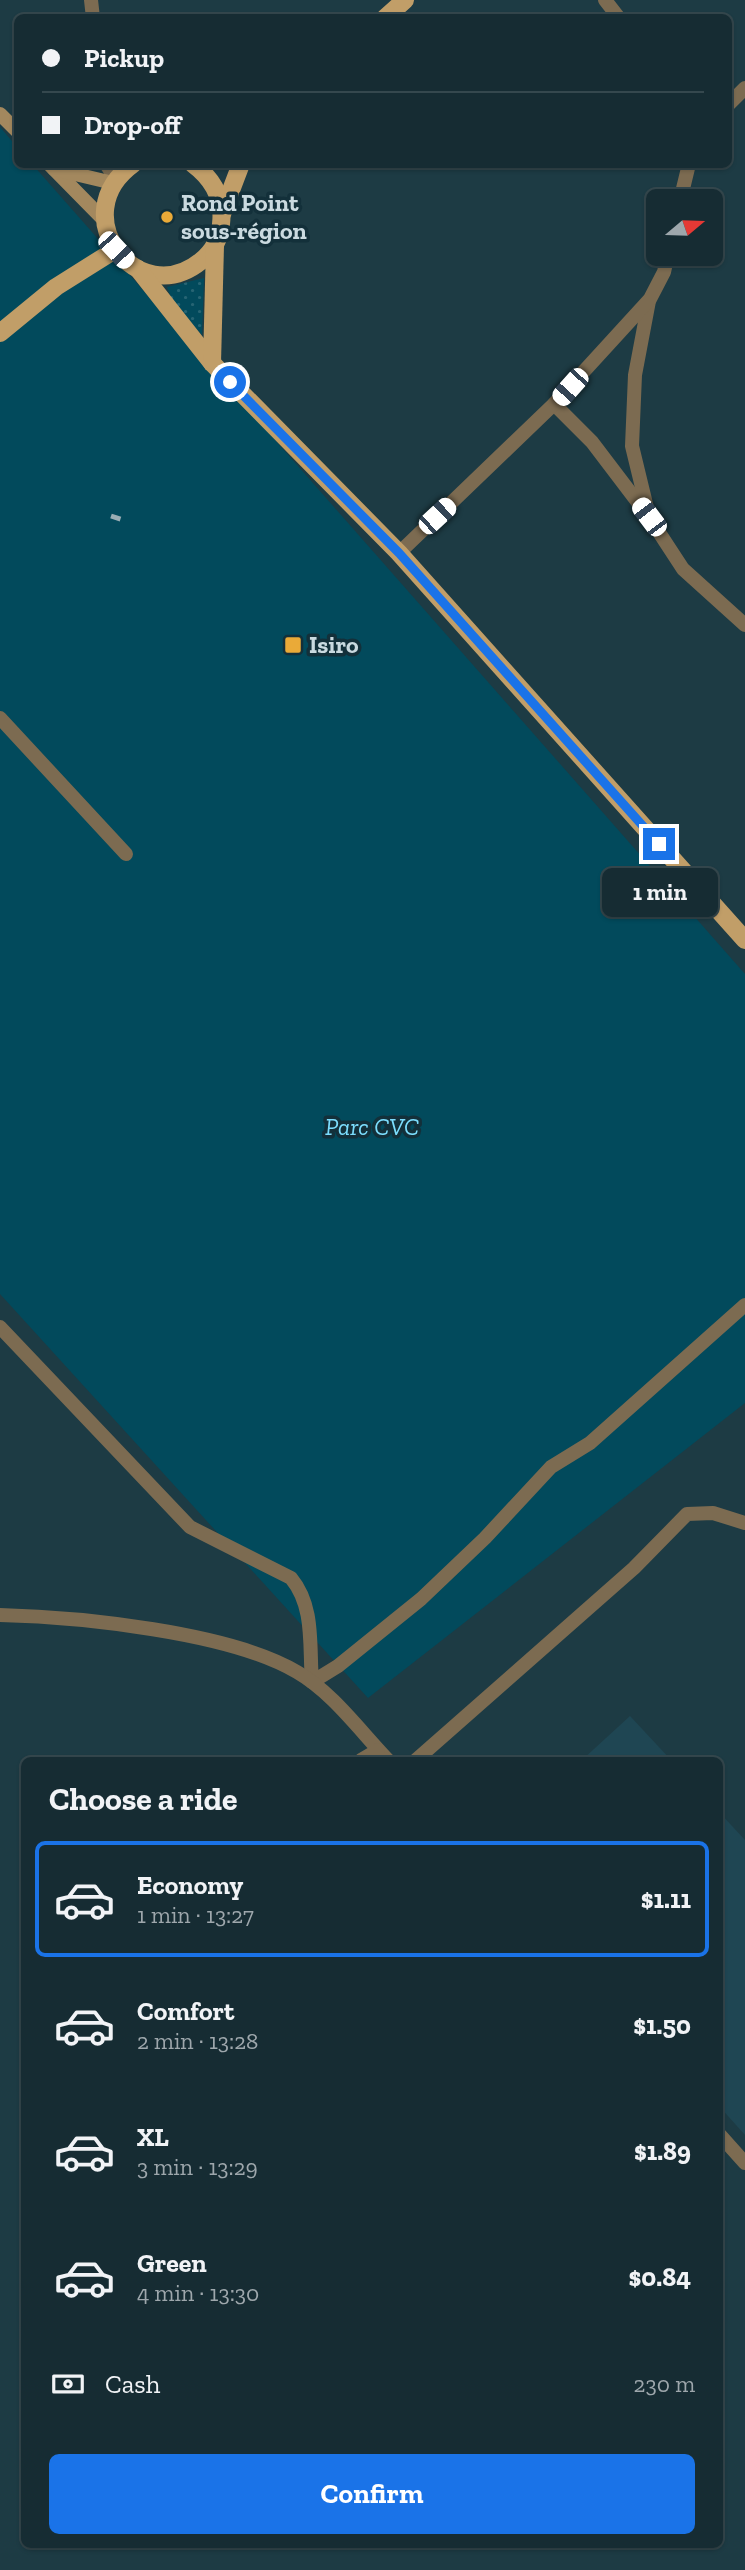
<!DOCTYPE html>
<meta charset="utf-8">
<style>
body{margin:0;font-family:"Zilla Slab",serif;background:#1f343b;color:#f1f3f6;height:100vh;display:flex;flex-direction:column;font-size:26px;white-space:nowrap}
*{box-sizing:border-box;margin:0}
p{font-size:23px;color:#9ea7ac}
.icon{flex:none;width:38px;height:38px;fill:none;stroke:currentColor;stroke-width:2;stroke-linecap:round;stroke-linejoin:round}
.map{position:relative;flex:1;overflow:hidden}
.drawer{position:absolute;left:21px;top:1757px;width:702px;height:791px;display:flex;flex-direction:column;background:#162c33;border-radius:10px;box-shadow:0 2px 5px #0004,0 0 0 2px #35484e}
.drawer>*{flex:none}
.top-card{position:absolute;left:14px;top:14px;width:718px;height:154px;border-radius:10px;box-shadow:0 2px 5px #0004,0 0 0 2px #35484e;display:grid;align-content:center;height:154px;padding:0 28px;background:#162c33}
.needle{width:46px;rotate:71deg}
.fabs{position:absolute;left:646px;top:189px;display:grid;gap:14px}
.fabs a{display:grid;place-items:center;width:77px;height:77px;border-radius:10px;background:#162c33;box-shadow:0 2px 5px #0004,0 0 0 2px #35484e;font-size:35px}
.end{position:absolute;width:32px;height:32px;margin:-16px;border:9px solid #1a73e8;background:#fff;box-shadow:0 0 0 4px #fff}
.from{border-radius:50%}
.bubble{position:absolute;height:49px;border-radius:10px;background:#162c33;box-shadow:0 2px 5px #0004,0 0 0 2px #35484e;font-size:23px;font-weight:700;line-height:49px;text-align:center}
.car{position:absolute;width:21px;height:42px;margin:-21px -10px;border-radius:9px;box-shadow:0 0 5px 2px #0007;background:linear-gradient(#fff 24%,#345 0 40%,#fff 0 76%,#345 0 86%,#fff 0)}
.top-card b{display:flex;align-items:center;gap:24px;height:66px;font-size:26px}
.top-card b+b{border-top:2px solid #35484e}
.top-card i{width:18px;height:18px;background:#f1f3f6}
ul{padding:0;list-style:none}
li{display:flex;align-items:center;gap:21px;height:116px;margin:0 14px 10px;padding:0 14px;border:4px solid transparent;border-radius:10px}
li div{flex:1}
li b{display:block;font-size:26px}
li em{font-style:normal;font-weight:700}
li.active{border-color:#1a73e8}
li>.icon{width:63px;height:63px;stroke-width:1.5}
h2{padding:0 28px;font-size:32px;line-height:84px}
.pay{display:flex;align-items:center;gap:18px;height:77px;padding:0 28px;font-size:26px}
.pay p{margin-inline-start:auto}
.action{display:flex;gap:14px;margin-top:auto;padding:14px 28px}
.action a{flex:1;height:80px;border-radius:10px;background:#1a73e8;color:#fff;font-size:28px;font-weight:700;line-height:80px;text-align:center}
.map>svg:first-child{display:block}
.built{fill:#1f4653}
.grass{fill:url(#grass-dots)}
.park{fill:#024a5c}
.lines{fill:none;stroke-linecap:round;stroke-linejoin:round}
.street{stroke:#7c6b51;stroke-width:14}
.secondary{stroke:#a3885e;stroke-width:14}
.primary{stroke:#c19e68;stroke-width:18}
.rail{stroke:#99adb4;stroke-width:5;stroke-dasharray:10 5;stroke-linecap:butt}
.route{stroke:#1a73e8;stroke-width:9}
.poi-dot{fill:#eaaa38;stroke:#13303a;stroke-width:2.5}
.labels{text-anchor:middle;stroke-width:7;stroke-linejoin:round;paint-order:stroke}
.poi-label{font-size:24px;font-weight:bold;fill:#cadae0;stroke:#13303a;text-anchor:start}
.park-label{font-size:24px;font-style:italic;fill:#7bddfd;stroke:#13303a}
</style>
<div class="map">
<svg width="745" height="2570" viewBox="0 0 745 2570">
<defs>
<pattern id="grass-dots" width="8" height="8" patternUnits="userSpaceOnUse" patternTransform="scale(1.75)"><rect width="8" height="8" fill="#024a5c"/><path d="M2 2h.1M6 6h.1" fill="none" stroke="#266473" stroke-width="1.8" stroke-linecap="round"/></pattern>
</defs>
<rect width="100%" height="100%" fill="#1d3b44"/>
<g class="built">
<polygon points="630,1716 671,1760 582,1760"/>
<polygon points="719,1812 745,1840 745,2135 719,2106"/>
</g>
<polygon class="grass" points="204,278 202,335 173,303 167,287"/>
<polygon class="park" points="0,127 17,147 18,164 33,165 745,974 745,1403 368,1698 0,1294"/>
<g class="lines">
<g class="street">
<polyline points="91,0 93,18"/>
<polyline points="605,0 619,18"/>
<polyline points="728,105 745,88"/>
<polyline points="106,164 116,179"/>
<polyline points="680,201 689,164"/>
<polyline points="554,404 592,442 649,517 683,569 745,625"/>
<polyline points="648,512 632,446 635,375 649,301"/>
<polyline points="399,553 554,404 650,299 664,272 668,254"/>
<polyline points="0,718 126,854"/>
<path d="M0,1327l190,200 101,51c24,29 18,68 21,104l26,-16 83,-67 64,-61 66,-71 39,-24 155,-138"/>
<path d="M0,1615c79,2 230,17 297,57 35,20 63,59 91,88"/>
<polyline points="361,1760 378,1750"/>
<polyline points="416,1760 634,1568 687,1514 713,1513 745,1523"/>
<polyline points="719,2134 745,2163"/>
</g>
<g class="secondary">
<polyline points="0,114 18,132"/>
<polyline points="49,164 105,221"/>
<polyline points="54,169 113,183"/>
</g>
<g class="primary">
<polyline points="385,18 405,0"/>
<path d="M133,164c-70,51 5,148 68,97 11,-9 19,-22 20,-37 3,-25 -8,-45 -28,-60"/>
<polyline points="222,214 241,164"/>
<polyline points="138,269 212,363 399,553 745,940"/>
<polyline points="0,333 56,287 115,250"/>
<polyline points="212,363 215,245"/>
</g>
<polyline class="rail" points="111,516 123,520"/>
</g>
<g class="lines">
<polyline class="route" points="230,382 399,553 659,844"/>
</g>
<g class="poi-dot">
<circle cx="167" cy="217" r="7"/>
<rect x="284" y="636" width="18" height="18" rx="3.5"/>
</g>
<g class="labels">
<g class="poi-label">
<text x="181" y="211">Rond Point<tspan x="181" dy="28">sous-région</tspan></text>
<text x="309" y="653">Isiro</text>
</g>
<g class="park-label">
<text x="372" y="1135">Parc CVC</text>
</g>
</g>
</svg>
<div class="fabs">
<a><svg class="needle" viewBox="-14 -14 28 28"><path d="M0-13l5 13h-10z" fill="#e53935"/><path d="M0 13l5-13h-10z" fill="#9ea7ac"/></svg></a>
</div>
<i class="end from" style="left:230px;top:382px"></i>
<i class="end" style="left:659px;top:844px"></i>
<div class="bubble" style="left:602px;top:868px;width:116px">1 min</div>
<i class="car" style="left:116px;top:250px;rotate:137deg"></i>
<i class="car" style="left:570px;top:387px;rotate:222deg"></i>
<i class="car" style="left:437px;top:516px;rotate:47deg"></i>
<i class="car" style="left:649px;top:517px;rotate:323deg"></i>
<div class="top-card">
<b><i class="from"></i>Pickup</b>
<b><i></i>Drop-off</b>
</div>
<section class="drawer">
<h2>Choose a ride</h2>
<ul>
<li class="active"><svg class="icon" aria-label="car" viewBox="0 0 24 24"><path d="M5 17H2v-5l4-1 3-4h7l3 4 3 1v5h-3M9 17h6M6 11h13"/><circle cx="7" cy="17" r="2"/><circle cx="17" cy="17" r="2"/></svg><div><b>Economy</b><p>1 min · 13:27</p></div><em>$1.11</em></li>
<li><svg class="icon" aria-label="car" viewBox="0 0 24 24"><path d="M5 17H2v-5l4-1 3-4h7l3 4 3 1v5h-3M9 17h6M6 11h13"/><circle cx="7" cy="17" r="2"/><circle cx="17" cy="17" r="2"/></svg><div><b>Comfort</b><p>2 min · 13:28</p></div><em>$1.50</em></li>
<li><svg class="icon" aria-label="car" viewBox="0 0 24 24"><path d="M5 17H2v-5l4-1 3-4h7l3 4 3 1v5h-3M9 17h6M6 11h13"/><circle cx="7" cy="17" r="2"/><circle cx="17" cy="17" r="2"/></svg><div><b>XL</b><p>3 min · 13:29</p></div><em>$1.89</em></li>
<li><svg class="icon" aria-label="car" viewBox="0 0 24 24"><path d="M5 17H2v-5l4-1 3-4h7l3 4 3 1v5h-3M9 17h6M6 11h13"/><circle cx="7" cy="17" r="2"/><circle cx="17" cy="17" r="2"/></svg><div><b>Green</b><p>4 min · 13:30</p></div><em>$0.84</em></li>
</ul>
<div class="pay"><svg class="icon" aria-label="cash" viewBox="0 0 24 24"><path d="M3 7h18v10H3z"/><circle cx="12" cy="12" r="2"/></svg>Cash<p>230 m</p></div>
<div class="action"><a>Confirm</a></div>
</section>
</div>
